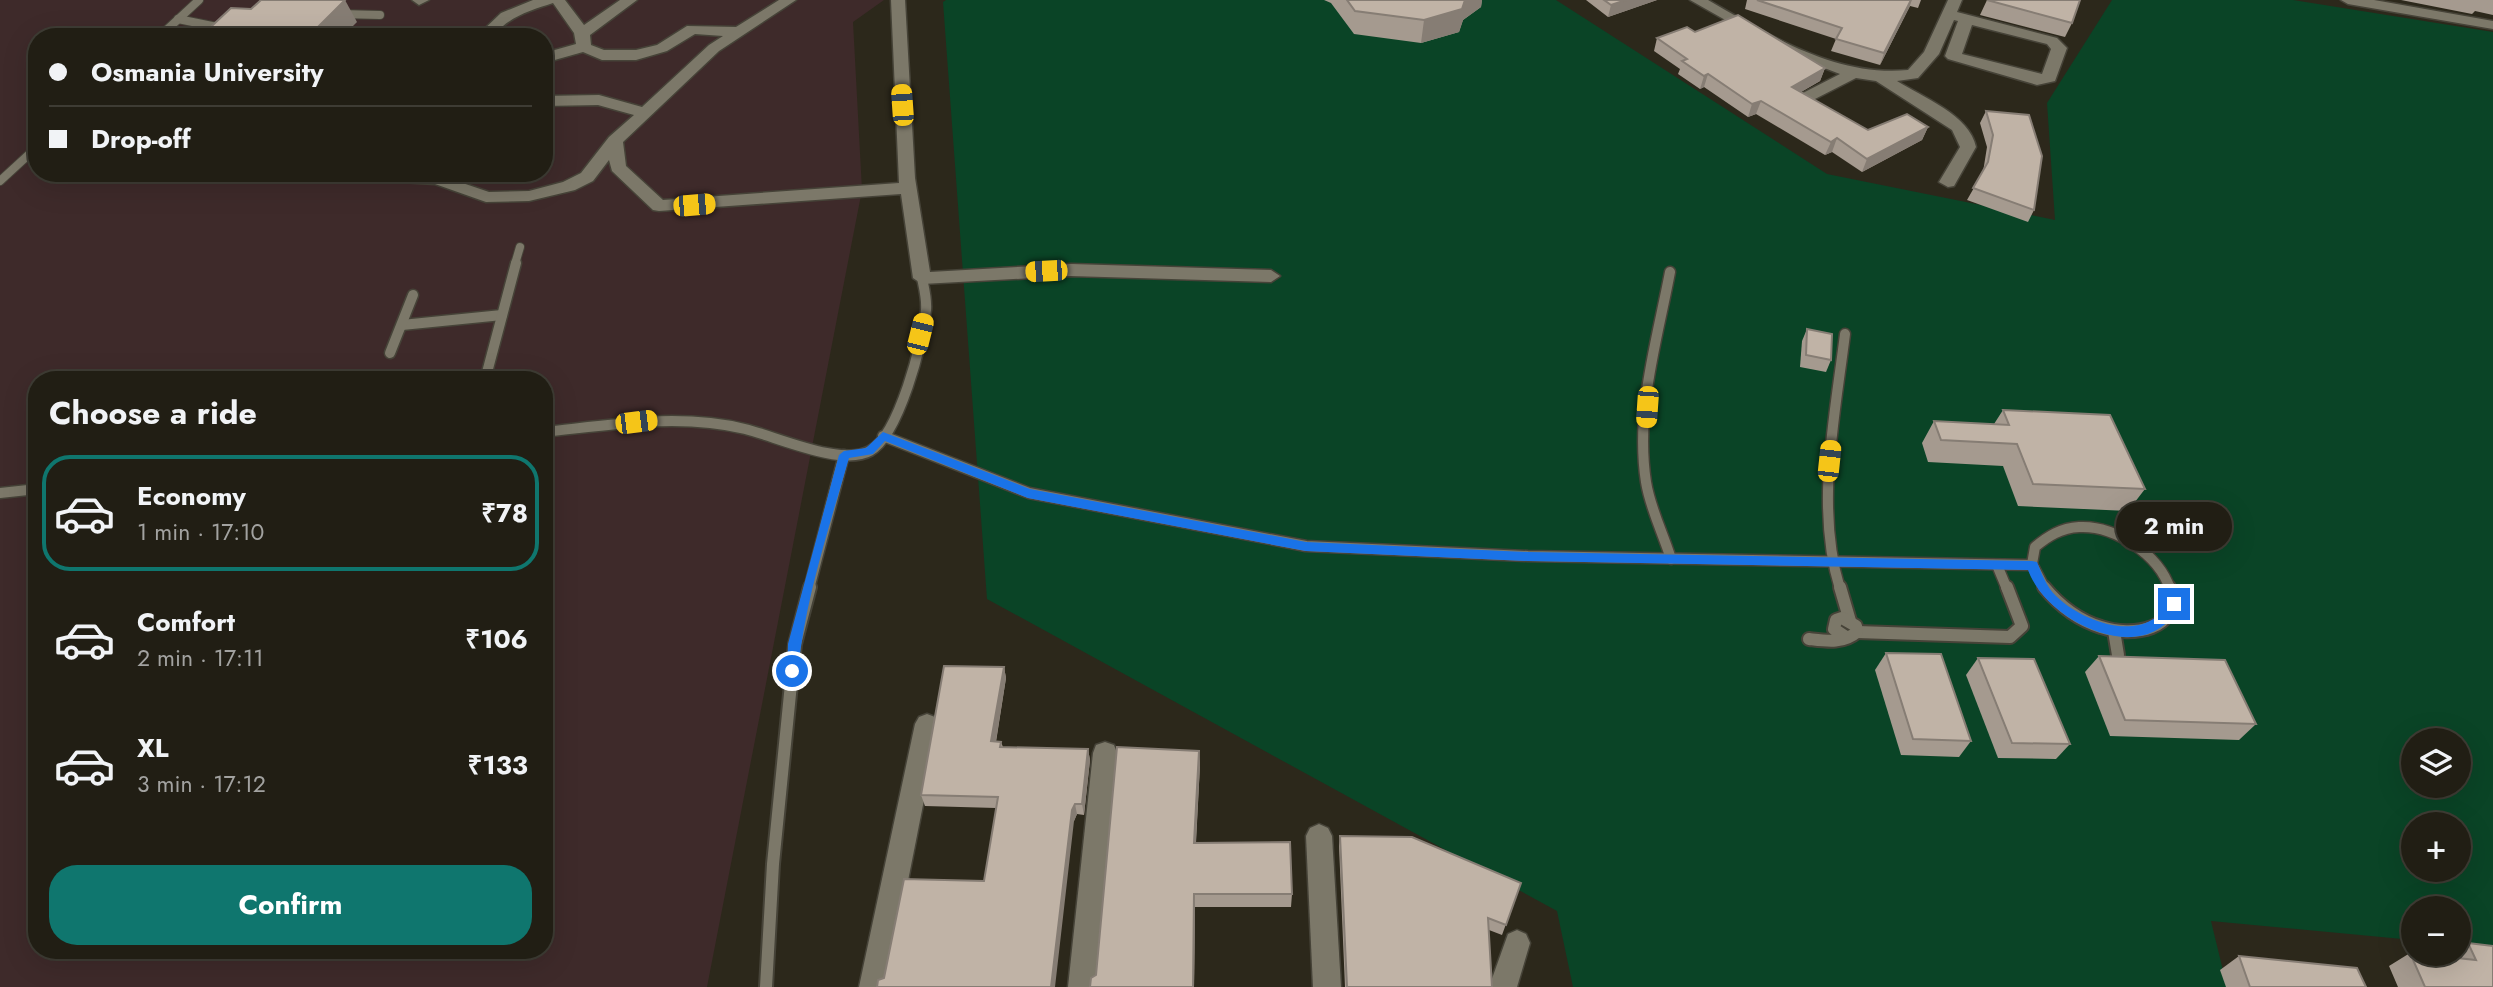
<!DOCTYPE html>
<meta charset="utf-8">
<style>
body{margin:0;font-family:Jost,sans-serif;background:#29271d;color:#f1f3f6;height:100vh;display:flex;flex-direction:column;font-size:26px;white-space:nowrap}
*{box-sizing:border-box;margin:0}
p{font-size:23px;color:#a2a2a0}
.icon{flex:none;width:38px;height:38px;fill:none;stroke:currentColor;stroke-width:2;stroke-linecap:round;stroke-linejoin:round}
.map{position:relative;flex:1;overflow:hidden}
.details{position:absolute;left:28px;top:371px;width:525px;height:588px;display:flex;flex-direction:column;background:#211e14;border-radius:28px;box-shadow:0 7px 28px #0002,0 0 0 2px #3e3c34}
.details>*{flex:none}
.banner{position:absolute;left:28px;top:28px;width:525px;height:154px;border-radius:28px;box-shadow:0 7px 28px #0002,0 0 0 2px #3e3c34;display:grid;align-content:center;height:154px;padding:0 21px;background:#211e14}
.fabs{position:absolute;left:2401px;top:728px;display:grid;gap:14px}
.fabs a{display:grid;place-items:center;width:70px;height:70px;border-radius:50%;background:#211e14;box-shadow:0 7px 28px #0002,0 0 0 2px #3e3c34;font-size:35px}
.end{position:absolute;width:32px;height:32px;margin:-16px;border:9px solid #1a73e8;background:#fff;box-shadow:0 0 0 4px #fff}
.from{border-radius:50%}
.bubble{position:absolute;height:49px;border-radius:24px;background:#211e14;box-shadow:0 7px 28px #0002,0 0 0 2px #3e3c34;font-size:23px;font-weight:700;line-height:49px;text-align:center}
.car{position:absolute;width:21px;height:42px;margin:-21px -10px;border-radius:9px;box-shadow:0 0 5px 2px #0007;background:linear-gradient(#f5c518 24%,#345 0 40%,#f5c518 0 76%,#345 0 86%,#f5c518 0)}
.banner b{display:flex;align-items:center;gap:24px;height:66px;font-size:26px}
.banner b+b{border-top:2px solid #3e3c34}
.banner i{width:18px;height:18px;background:#f1f3f6}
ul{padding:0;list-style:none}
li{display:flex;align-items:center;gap:21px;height:116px;margin:0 14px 10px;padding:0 7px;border:4px solid transparent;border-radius:28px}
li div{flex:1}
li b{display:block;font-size:26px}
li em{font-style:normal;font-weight:700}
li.selected{border-color:#0f766e}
li>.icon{width:63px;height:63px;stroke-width:1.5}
h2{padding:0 21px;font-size:32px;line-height:84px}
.action{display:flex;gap:14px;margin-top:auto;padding:14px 21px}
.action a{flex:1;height:80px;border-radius:28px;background:#0f766e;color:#fff;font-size:28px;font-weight:700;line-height:80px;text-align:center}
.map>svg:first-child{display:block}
.education{fill:#3e2a2a;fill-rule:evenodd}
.green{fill:#0a4426;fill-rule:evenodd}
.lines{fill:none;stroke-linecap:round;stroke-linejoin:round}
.lane-far2-casing{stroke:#464338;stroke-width:10}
.lane-far1-casing{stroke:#464338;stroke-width:13}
.lane-casing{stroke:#464338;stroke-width:16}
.street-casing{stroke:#464338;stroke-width:3}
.lane-far2{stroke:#7c7869;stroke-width:8}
.lane-far1{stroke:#7c7869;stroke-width:10}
.lane{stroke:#7c7869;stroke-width:12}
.street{fill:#7c7869;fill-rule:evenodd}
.wall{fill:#a59a8f}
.shaded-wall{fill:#867d74}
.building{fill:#c0b3a6;stroke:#867d74;stroke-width:2}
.route{fill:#1a73e8}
</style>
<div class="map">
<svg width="2493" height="987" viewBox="0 0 2493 987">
<rect width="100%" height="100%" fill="#2c281b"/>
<path class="education" d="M0,0h884l-31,22 9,168 -155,797h-707zM37,37h507v136h-507zM37,380h507v570h-507z"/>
<path class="green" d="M946,0h610l271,174 228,46 -8,-117 65,-103h181l200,32v915l-34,-3v-36h-46v32l-202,-19 16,66h-654l-16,-76 -570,-312 -44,-597zM2413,740h46v46h-46zM2413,824h46v46h-46z"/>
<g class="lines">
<defs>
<g id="lane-far2">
<polyline points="340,14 380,15"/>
<polyline points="178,19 222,28 220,37"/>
<polyline points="159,37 199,0"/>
<polyline points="0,181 37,147"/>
<polyline points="515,264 520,247"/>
</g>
<g id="lane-far1">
<path d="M1670,272c-13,69 -35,139 -24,210 4,26 17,51 25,77"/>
<polyline points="402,325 502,315"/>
<polyline points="390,353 413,295"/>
<polyline points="485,380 516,263"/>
<path d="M544,432c67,-7 135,-19 201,-3 30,7 97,38 125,22 29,-16 53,-109 56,-141 1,-11 -2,-22 -4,-32"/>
<polyline points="883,436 1029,493 1306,546 1528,556 2032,565"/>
<polyline points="0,493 37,489"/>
<polyline points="1997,565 2007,589"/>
<polyline points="809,589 844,455"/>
<path d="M1840,589c-25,-81 -5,-173 5,-255"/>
<path d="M2045,589l-13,-25 3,-17c13,-11 26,-19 44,-20 36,-2 80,28 91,62"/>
</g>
<g id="lane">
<polyline points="1840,587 1850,621"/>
<path d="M2044,587c15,18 34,33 57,40 30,10 82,4 68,-40"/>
<polyline points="2114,631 2118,655"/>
<polyline points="1857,632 2010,637 2022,626 2007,587"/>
<path d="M1809,639c17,2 34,5 48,-7l-1,-6 -14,-8 -6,2 -2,9 12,8"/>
<polyline points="766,987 773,864 795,644 810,587"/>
</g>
<g id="street">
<polygon points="412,0 429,0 419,5"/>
<path d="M533,0h32l19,25 36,-25h17l-47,35 1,10 13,5h32l21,-5 30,-19 49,1 43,-27h17l-77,51 -96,91 3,24 37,34 236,-17 -8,-183h14l10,178 15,94 141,-8 200,6 9,6 -9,6 -200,-6 -149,8 -9,-6 -12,-84 -242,17 -6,-1 -41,-39 -3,-11 -16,21 -18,9 -46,11 -43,1 -51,-18 -84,-5 -1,-6 86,1 53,18 40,-1 34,-9 18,-9 28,-36 25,-22 -36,-10 -54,1v-10l55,-1 43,12 67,-62 14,-9 -28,-2 -28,17 -31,9h-34l-19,-8 -39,11v-10l32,-9 -2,-11 -21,-30c-21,7 -43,13 -58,31l2,3 -18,-3 22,-21z"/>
<path d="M1690,0h18c61,35 127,77 200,70l16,-18 24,-52h14l-5,12 100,26 10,10 -12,33 -18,4 -89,-26 -3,-3 13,-35 -4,-1 -15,34 -21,24 -21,3c25,16 73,34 79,66l-22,39 -6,1 -9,-5 21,-35 -8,-17 -76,-49 -20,-3 -43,22h-12v-6l39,-20 -60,-23zM1972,25l75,19 4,5 -9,25 -80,-20z"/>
<polygon points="2341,0 2374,0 2493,21 2493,29 2348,4"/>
<polygon points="927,714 935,717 939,724 887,987 859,987 915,724 919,717"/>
<polygon points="1105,742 1114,745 1117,753 1096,987 1068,987 1093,753 1096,745"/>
<polygon points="1319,824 1328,828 1332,836 1341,987 1313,987 1306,836 1310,828"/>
<polygon points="1517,930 1526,934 1530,943 1517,987 1489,987 1508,934"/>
</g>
</defs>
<use href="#lane-far2" class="lane-far2-casing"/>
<use href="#lane-far1" class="lane-far1-casing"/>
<use href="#lane" class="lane-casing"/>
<use href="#street" class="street-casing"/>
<use href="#lane-far2" class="lane-far2"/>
<use href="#lane-far1" class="lane-far1"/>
<use href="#lane" class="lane"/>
<use href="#street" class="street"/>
</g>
<g class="wall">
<polygon points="1324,0 1482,0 1481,7 1463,20 1459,32 1421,43 1354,34 1331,3"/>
<polygon points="1586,0 1657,0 1608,17"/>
<polygon points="1747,0 1921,0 1918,8 1910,6 1880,65 1831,51 1836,39 1745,9"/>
<polygon points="1987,0 2072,23 2065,37 1980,15"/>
<polygon points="2401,0 2493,0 2493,15 2475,11 2472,14"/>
<polygon points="1695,32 1825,68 1820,81 1801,92 1868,130 1928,127 1922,140 1862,172 1832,152 1825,155 1756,114 1748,117 1704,87 1700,89 1678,74 1680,69 1654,51 1657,38"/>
<polygon points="1986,111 2034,210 2028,222 1967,200 1983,172 1987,147 1980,123"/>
<polygon points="1807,329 1831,360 1826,372 1800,367 1802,341"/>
<polygon points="2003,410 2145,489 2128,511 2018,506 2003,466 1928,462 1922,443 1934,421 1994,424"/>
<polygon points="1886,653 1971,741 1959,757 1901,755 1875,670"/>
<polygon points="2099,656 2256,724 2239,740 2110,736 2085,672"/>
<polygon points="1978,658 2070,744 2056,759 1998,758 1966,675"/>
<polygon points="1004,667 1006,678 996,742 1001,742 1003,747 1088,749 1090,760 1084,815 1077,814 1074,821 884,978 984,881 996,808 925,806 921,795"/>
<polygon points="1199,751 1200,765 1196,843 1292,894 1291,907 1195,907 1194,987 1090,987"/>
<polygon points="1340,836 1521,883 1502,935 1489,930 1492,987 1345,987 1339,846"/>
<polygon points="2468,943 2493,987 2398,987 2389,966 2410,953 2447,957 2446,956 2450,954 2459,954 2459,949"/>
<polygon points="2239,956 2366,987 2226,987 2220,970"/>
</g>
<g class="shaded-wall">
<polygon points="345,0 357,22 342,37 308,37"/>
<polygon points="1465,0 1482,0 1481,7 1463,20 1459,32 1421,43 1424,20"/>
<polygon points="1626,0 1657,0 1608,17 1611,5"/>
<polygon points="1911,0 1910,6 1880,65 1884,53"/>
<polygon points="1825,68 1820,81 1787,100 1792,87"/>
<polygon points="1708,74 1704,87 1700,89 1704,76"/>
<polygon points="1761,101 1756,114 1748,117 1752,104"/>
<polygon points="1928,127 1922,140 1862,172 1867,159"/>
<polygon points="1837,138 1832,152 1825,155 1831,142"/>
<polygon points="1004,667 1006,678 994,753 991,741"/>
<polygon points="1088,749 1090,760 1084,815 1082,804"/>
<polygon points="1199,751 1200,765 1195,857 1194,843"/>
<polygon points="1075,804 1077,814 1074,821 1055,987 1051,987 1072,810"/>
<polygon points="1194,894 1195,907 1194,987 1193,987"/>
</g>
<g class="building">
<polygon points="261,0 345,0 308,37 200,37 231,8 251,9"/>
<polygon points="1347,0 1465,0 1462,9 1424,20 1355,11"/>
<polygon points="1604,0 1626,0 1611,5"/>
<polygon points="1757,0 1911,0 1884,53 1836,39 1842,28"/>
<polygon points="1987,0 2080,0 2072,23"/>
<polygon points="1738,15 1825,68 1792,87 1868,130 1907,114 1928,127 1867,159 1837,138 1831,142 1761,101 1752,104 1708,74 1704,76 1682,61 1687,59 1657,38 1687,27 1695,32"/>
<polygon points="1986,111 2029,115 2042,156 2034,210 1973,188 1988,162 1993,135"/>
<polygon points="1807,329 1832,334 1831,360 1806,355"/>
<polygon points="2003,410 2110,415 2145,489 2033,484 2017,444 1941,440 1934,421 2009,425"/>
<polygon points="1886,653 1941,654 1971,741 1913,739"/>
<polygon points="2099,656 2225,660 2256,724 2125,720"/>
<polygon points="1978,658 2034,659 2070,744 2012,743"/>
<polygon points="944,666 1004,667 991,741 1001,742 1000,747 1088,749 1082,804 1075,804 1072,810 1051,987 877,987 878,980 884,978 904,879 984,881 998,797 921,795"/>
<polygon points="1117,747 1199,751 1194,843 1290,842 1292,894 1194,894 1193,987 1090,987 1091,978 1096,975"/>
<polygon points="1340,836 1412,837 1521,883 1506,925 1488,918 1492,987 1347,987"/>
<polygon points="2468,943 2493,946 2493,987 2425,987 2410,953 2476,960"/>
<polygon points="2239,956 2357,968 2366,987 2250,987"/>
</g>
<path class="route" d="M883,432l147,57 276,53 222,10 504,9 5,1c5,12 9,24 19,34 29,28 91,49 113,5l5,-2 6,5c-31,67 -133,20 -152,-34l-500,-9 -222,-10 -278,-53 -143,-57 -12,13 -24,4c-20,70 -44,141 -51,213l-2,4h-9l1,-31 51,-189 5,-4 22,-3z"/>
</svg>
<div class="fabs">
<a><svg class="icon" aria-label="layers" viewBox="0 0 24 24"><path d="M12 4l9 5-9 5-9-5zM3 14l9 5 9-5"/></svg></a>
<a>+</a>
<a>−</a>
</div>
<i class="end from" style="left:792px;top:671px"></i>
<i class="end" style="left:2174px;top:604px"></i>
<div class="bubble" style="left:2116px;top:502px;width:116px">2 min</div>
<i class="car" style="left:902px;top:105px;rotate:356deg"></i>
<i class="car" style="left:694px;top:205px;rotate:85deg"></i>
<i class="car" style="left:1046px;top:271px;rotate:267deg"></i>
<i class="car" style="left:920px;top:334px;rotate:14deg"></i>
<i class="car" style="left:1647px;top:407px;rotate:184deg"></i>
<i class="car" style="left:636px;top:422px;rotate:83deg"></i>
<i class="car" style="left:1829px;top:461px;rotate:6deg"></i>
<div class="banner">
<b><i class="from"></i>Osmania University</b>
<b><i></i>Drop-off</b>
</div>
<section class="details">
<h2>Choose a ride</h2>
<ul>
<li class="selected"><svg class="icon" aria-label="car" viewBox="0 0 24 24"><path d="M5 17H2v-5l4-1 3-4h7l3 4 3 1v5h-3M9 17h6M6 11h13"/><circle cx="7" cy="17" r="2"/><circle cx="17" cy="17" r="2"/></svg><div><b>Economy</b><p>1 min · 17:10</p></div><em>₹78</em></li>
<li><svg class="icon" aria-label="car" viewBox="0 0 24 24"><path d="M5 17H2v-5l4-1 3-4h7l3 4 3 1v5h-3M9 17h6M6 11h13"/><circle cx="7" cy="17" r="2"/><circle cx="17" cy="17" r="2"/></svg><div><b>Comfort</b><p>2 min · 17:11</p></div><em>₹106</em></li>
<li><svg class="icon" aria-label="car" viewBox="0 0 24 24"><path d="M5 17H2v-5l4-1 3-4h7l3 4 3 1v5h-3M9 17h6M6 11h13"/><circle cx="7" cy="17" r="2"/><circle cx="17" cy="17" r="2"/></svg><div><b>XL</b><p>3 min · 17:12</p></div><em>₹133</em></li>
</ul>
<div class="action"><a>Confirm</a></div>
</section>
</div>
